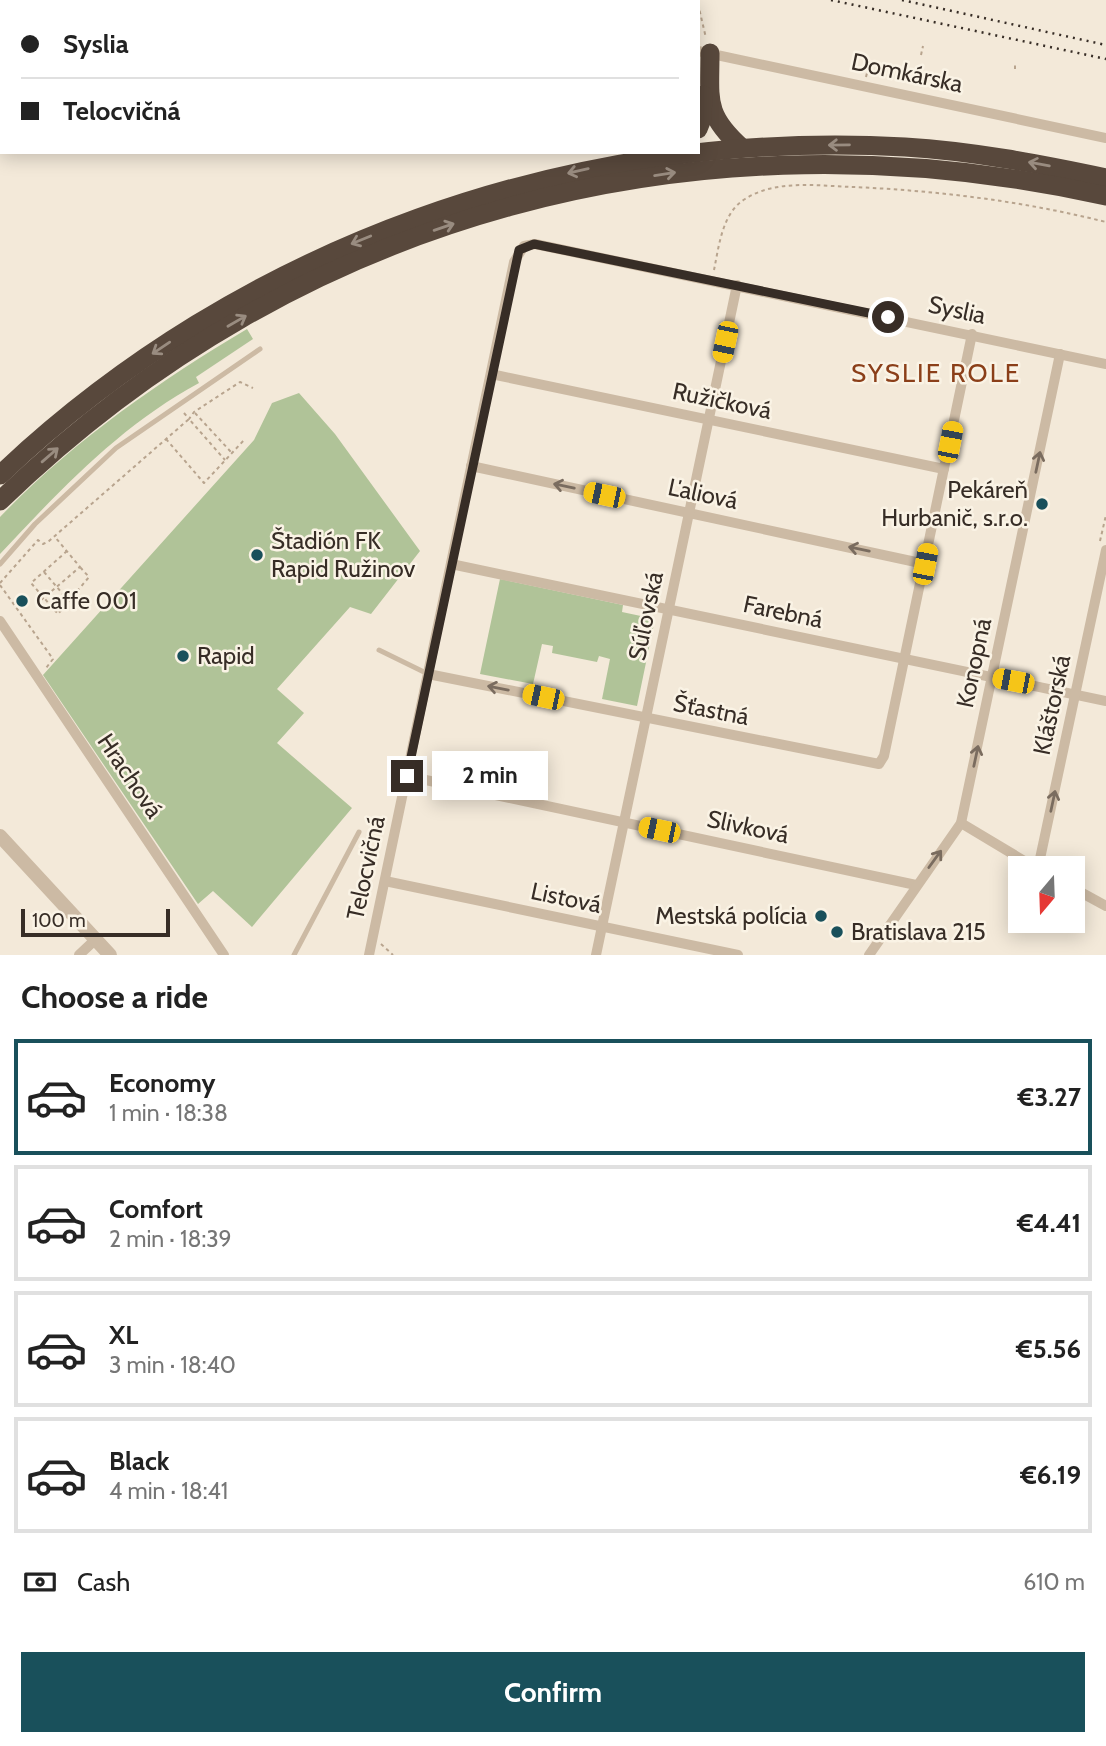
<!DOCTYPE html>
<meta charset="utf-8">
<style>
body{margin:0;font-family:Cabin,sans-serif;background:#f6f6f6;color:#222;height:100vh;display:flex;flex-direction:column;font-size:26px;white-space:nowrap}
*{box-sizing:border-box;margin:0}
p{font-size:23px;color:#767676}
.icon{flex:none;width:38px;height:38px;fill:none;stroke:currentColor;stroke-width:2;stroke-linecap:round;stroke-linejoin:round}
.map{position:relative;height:955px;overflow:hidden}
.details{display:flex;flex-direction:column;background:#fff;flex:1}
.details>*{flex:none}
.top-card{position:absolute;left:0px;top:0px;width:700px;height:154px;box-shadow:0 4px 18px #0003;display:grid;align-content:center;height:154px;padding:0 21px;background:#fff}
.needle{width:46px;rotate:199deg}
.fabs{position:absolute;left:1008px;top:856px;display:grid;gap:14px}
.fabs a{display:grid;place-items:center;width:77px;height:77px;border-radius:0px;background:#fff;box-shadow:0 4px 18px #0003;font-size:35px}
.scale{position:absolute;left:21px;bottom:18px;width:149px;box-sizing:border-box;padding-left:7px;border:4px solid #372d26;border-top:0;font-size:19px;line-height:24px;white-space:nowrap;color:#372d26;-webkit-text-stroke:5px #faf3e5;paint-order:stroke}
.end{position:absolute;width:32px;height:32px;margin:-16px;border:9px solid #372d26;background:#fff;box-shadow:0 0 0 4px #fff}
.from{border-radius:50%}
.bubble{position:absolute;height:49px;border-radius:0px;background:#fff;box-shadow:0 4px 18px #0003;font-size:23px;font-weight:700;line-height:49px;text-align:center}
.car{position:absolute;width:21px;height:42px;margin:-21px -10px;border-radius:9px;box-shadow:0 0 5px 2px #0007;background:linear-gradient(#f5c518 24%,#345 0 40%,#f5c518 0 76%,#345 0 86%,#f5c518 0)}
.top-card b{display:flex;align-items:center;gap:24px;height:66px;font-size:26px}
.top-card b+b{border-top:2px solid #e0e0e0}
.top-card i{width:18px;height:18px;background:#222}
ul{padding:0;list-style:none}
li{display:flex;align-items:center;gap:21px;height:116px;margin:0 14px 10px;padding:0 7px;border:4px solid #e0e0e0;border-radius:0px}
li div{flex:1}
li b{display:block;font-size:26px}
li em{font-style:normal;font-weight:700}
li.on{border-color:#19505b}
li>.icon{width:63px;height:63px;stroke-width:1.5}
h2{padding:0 21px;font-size:32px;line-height:84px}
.pay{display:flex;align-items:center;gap:18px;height:77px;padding:0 21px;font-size:26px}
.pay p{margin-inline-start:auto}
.primary-button{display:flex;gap:14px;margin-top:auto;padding:14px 21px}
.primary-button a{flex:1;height:80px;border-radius:0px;background:#19505b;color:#fff;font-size:28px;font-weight:700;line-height:80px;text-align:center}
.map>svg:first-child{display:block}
.green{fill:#b0c398}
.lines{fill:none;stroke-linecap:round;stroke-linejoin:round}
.path{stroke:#b8a48e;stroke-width:2;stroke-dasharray:3.5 3.5;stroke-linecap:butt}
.service{stroke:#ccbaa4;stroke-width:5}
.minor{stroke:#ccbaa4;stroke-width:10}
.tertiary{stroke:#ccbaa4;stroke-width:14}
.motorway{stroke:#58483c;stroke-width:19}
.rail{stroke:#372d26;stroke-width:2.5;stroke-dasharray:2 5;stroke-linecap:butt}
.oneway{stroke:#998c80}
.oneway2{stroke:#7a6c5f}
.route{stroke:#372d26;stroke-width:9}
.poi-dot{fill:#19505b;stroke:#faf3e5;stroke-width:2.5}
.labels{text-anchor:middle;stroke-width:5;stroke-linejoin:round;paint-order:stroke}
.street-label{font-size:24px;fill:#372d26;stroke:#faf3e5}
.poi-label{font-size:24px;fill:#372d26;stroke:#faf3e5;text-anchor:start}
.neighbourhood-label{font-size:26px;letter-spacing:2px;fill:#8b3f19;stroke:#faf3e5}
</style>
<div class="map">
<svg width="1106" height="955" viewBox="0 0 1106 955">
<rect width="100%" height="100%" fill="#f3e9d9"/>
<g class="green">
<path d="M247,329l6,10 -57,38 3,6c-78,42 -139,107 -199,171v-37c72,-75 158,-135 247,-188z"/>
<polygon points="299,393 335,434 420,551 371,614 350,607 277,689 304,713 277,743 352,808 252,927 213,891 198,904 43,675 254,440 272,403"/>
<polygon points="500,579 623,605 622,612 655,619 637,706 602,699 610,659 599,656 597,662 552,653 553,646 542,644 533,684 480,674"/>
</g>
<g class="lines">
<g class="path">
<polyline points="3,0 11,2"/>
<polyline points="688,0 695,2"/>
<polyline points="698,4 706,38"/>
<polyline points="921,55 923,46"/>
<polyline points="1015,69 1015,65"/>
<polyline points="866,77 870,61"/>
<path d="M714,270c5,-24 8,-57 31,-71 31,-20 73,-13 109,-12 86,4 168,14 252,35"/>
<polyline points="184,413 189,419 194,412 240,382 253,388"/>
<polyline points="195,413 231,452"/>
<polyline points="166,439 204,483 245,439"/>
<polyline points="1100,541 1106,515"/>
<polyline points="67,551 31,583 58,614 89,577 80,567"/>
<polyline points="44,572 68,600"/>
<polyline points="0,583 38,540 43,544 49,541 189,419 225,460"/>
<polyline points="0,585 53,659 46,668"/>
<polyline points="41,600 80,567 55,537"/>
<polyline points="381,944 393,955"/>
</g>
<g class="service">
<polyline points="0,564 35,524 116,448 260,349"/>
<polyline points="379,650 426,673"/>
<polyline points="294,955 359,832"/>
</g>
<g class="minor">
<polyline points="457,0 466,2"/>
<polyline points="698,51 1106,138"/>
<polyline points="491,374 944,469"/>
<polyline points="471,466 925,564"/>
<polyline points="451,564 1106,701"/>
<polyline points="0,621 224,955"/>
<polyline points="428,674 879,764 884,756 972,334"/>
<polyline points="407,776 916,885"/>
<polyline points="961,823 1036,868"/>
<polyline points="1038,868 1106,550"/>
<polyline points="385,881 738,955"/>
<polyline points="1073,888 1106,906"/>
<polyline points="79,955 96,939"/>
<polyline points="369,955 514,262 524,246 535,244 1106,364"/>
<polyline points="596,955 737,285"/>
<polyline points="869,955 961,823 1060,354"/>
</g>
<polyline class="tertiary" points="0,836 110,955"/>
<g class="motorway">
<path d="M710,53c0,47 -6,61 32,95"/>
<polyline points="698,129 702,119 703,95"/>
<path d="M0,475c241,-229 573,-347 905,-328 67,4 135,17 201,31"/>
<path d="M0,501c300,-291 700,-395 1106,-305"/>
</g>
<g class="rail">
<polyline points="831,0 1106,59"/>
<polyline points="902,0 1106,45"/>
</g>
</g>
<defs><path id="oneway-shaft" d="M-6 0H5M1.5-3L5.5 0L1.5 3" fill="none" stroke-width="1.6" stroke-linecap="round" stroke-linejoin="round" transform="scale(1.75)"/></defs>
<g class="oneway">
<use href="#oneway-shaft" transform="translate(839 145) rotate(179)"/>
<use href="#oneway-shaft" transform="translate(1039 164) rotate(-170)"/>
<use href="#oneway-shaft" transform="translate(578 171) rotate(167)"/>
<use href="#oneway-shaft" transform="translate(665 174) rotate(-9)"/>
<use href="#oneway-shaft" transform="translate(444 227) rotate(-19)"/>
<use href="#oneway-shaft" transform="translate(361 240) rotate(158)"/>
<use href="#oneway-shaft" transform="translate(237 321) rotate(-30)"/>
<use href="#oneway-shaft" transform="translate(161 348) rotate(146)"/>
<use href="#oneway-shaft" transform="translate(50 455) rotate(-41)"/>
</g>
<g class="oneway2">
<use href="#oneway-shaft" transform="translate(1038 462) rotate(-78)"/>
<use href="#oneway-shaft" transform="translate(564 486) rotate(-168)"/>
<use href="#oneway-shaft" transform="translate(859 549) rotate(-168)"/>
<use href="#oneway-shaft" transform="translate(498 688) rotate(-169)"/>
<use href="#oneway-shaft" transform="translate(976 756) rotate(-78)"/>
<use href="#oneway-shaft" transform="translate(1053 801) rotate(-78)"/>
<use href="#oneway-shaft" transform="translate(935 859) rotate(-54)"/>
</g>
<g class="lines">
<polyline class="route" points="407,776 519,250 534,244 888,317"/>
</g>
<g class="poi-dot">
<circle cx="1042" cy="504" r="7"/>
<circle cx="257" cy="555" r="7"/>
<circle cx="22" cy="601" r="7"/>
<circle cx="183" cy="656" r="7"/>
<circle cx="821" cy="916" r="7"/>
<circle cx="837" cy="932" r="7"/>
</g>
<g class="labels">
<g class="street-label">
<text transform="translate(907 73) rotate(12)" y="8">Domkárska</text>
<text transform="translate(957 310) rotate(12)" y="8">Syslia</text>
<text transform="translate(722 401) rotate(12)" y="8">Ružičková</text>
<text transform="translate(703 494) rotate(12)" y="8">Ľaliová</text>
<text transform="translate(783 612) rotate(12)" y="8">Farebná</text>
<text transform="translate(646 616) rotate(-78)" y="8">Súľovská</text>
<text transform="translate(974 663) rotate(-78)" y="8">Konopná</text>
<text transform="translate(1052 705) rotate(-78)" y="8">Kláštorská</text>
<text transform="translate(711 710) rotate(11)" y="8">Šťastná</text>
<text transform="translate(130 776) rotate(56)" y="8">Hrachová</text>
<text transform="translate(748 827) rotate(12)" y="8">Slivková</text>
<text transform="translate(366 868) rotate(-78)" y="8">Telocvičná</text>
<text transform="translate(566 898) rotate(12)" y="8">Listová</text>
</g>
<g class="poi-label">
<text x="1028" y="498" text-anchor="end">Pekáreň<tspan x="1028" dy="28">Hurbanič, s.r.o.</tspan></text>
<text x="271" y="549">Štadión FK<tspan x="271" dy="28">Rapid Ružinov</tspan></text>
<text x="36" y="609">Caffe 001</text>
<text x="197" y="664">Rapid</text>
<text x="807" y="924" text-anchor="end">Mestská polícia</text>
<text x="851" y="940">Bratislava 215</text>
</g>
<g class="neighbourhood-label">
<text x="936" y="382">SYSLIE ROLE</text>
</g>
</g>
</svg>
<div class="fabs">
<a><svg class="needle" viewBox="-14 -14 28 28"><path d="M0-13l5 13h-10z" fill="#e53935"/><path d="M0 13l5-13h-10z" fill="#767676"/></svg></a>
</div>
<div class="scale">100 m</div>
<i class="end from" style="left:888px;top:317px"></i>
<i class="end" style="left:407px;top:776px"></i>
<div class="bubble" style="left:432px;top:751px;width:116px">2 min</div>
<i class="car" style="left:725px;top:342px;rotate:192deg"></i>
<i class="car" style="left:950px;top:442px;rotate:11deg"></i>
<i class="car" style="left:604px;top:495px;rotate:282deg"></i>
<i class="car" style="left:925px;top:564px;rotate:11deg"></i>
<i class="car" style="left:1013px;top:681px;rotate:281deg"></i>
<i class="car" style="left:543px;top:697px;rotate:282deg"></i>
<i class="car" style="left:659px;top:830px;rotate:282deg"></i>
<div class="top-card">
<b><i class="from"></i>Syslia</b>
<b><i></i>Telocvičná</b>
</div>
</div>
<section class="details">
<h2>Choose a ride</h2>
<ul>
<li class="on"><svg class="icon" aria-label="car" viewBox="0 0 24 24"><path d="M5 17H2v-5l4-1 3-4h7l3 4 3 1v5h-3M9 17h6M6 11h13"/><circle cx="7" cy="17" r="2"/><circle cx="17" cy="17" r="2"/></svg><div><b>Economy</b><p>1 min · 18:38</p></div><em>€3.27</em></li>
<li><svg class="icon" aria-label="car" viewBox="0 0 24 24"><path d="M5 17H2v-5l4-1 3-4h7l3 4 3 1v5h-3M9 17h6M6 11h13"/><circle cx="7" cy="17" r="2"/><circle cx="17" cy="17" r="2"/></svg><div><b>Comfort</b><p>2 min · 18:39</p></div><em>€4.41</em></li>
<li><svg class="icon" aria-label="car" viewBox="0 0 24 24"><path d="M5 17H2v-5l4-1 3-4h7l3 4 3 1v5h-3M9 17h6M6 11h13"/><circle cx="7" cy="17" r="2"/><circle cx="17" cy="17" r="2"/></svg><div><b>XL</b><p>3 min · 18:40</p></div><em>€5.56</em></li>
<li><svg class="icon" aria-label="car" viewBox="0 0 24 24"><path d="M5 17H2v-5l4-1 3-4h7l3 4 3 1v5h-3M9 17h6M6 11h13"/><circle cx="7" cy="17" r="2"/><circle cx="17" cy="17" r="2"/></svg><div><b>Black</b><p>4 min · 18:41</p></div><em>€6.19</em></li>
</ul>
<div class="pay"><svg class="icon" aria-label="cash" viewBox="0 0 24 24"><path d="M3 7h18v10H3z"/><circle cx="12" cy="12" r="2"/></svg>Cash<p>610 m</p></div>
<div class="primary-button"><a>Confirm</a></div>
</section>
